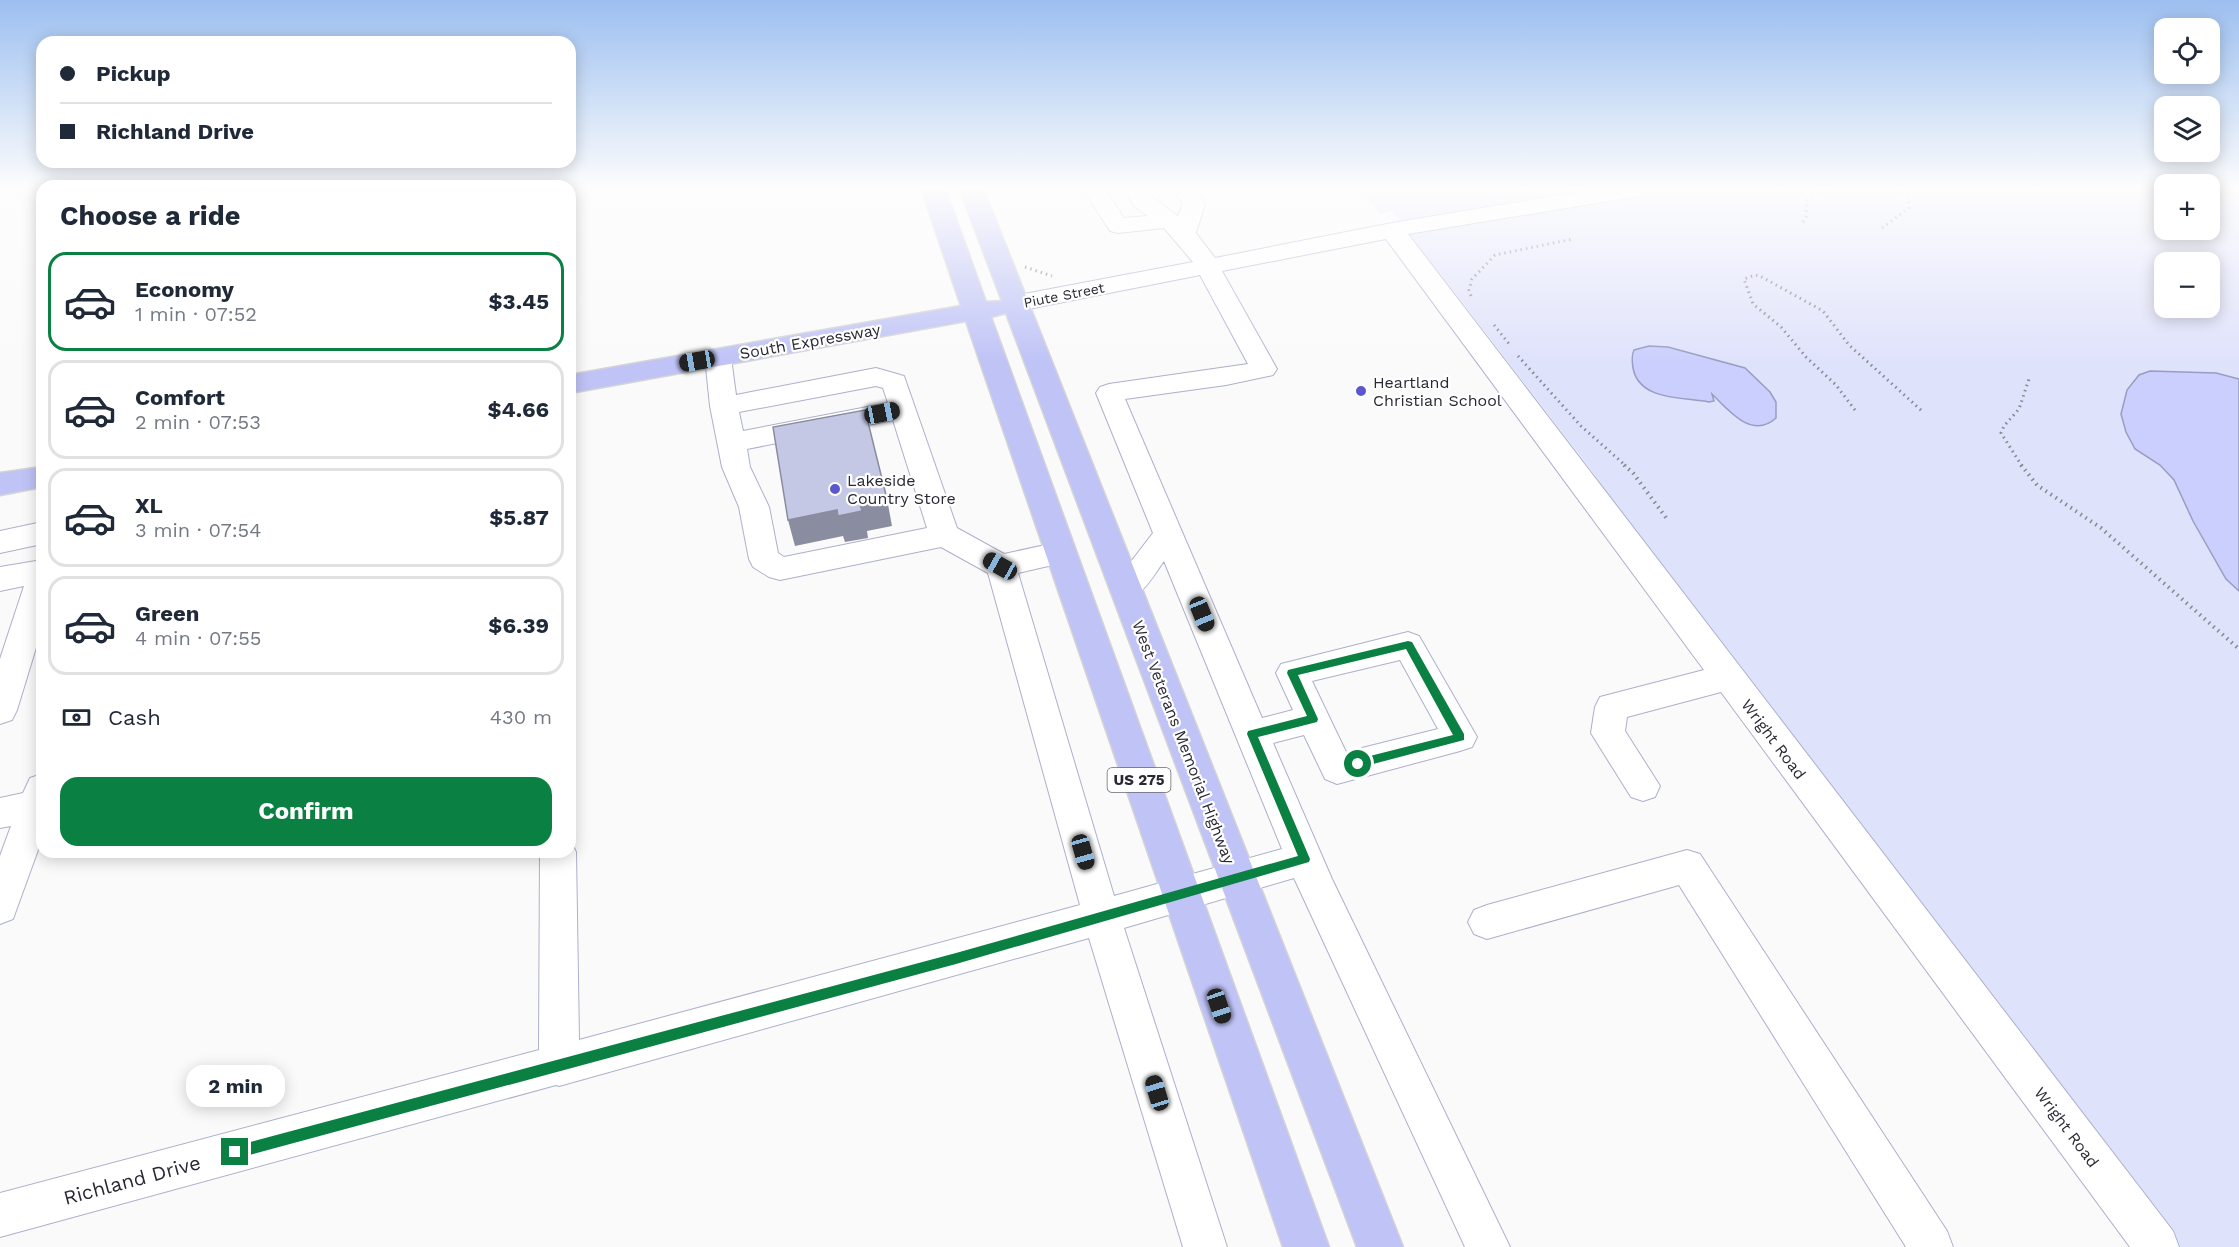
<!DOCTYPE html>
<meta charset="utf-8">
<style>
body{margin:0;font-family:"Work Sans",sans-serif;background:#f6f6f7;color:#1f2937;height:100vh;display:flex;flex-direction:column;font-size:22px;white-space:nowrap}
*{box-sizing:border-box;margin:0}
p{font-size:20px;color:#747a83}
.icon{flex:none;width:33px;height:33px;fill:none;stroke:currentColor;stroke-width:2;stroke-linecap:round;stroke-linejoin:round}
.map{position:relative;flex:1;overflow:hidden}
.details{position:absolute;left:36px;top:180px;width:540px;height:678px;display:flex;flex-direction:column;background:#fff;border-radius:18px;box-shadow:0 3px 15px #0003}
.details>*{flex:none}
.hud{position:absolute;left:36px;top:36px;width:540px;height:132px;border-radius:18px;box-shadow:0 3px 15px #0003;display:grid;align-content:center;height:132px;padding:0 24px;background:#fff}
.buttons{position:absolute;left:2154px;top:18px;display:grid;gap:12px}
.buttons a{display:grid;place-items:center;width:66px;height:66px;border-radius:12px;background:#fff;box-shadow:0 3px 15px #0003;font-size:30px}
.end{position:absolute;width:27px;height:27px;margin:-14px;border:8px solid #0b8043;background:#fff;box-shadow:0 0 0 3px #fff}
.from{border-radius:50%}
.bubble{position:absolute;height:42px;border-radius:18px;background:#fff;box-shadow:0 3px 15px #0003;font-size:20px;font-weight:700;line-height:42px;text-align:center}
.car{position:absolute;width:18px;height:36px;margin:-18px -9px;border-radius:8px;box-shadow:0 0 4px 2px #0007;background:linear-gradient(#222 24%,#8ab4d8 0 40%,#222 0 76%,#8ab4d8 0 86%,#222 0)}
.hud b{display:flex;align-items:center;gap:21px;height:57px;font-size:22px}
.hud b+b{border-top:2px solid #e0e1e3}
.hud i{width:15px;height:15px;background:#1f2937}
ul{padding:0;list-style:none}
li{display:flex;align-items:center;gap:18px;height:99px;margin:0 12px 9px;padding:0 12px;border:3px solid #e0e1e3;border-radius:18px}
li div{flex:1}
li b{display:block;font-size:22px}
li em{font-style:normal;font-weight:700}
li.selected{border-color:#0b8043}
li>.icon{width:54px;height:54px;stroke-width:1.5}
h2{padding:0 24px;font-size:27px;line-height:72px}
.pay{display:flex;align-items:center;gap:15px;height:66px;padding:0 24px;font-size:22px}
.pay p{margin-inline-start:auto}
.button{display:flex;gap:12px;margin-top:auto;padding:12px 24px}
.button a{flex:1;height:69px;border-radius:18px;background:#0b8043;color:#fff;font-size:24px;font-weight:700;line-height:69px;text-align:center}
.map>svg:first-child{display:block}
.green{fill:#dfe2fb;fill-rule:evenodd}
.water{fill:#cacffd;stroke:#999dc1;stroke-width:1.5}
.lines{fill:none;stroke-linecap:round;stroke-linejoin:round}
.minor-casing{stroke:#acb0cc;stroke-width:2}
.major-casing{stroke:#d4d4d6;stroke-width:3}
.path-far1{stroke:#88888e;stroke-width:3;stroke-dasharray:1.5 4;stroke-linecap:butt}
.path{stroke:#88888e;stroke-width:4;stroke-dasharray:1.5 4.5;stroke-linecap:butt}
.minor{fill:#fff;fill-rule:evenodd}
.major{fill:#bfc3f6;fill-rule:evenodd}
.shaded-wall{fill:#8a8ca0}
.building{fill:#c5c8e5;stroke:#8a8ca0;stroke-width:1.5}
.route{fill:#0b8043}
.poi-dot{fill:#5b57cf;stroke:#fff;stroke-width:2}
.labels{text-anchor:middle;stroke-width:4.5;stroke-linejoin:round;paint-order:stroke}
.far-street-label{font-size:14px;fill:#282934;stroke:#fff}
.shield{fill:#fff;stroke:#686971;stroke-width:1.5}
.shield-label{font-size:15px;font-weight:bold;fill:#282934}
.street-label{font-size:16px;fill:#282934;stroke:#fff}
.poi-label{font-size:16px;fill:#282934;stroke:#fff;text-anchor:start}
.near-street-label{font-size:20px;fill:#282934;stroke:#fff}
</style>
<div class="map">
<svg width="2239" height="1247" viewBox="0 0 2239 1247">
<rect width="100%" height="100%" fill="#fafafa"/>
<path class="green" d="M1360,188h804v42h46v-42h29v1059h-60l-529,-691 -56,-82 -202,-263 -13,3zM2164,262h46v46h-46z"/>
<g class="water">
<path d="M1649,346l19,1 77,21 25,24 6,10v16c-24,22 -48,-8 -64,-24l2,7 -5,1c-26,-5 -70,-1 -76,-34 -1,-6 -2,-12 1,-18z"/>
<polygon points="2150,371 2216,373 2239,379 2239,591 2226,579 2193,521 2174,480 2160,465 2135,449 2126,432 2121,414 2127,390 2139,375"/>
</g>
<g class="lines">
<defs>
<g id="minor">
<path d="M1082,188h22l20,30 24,-2 -14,-10 -9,-18h22l5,9 26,19 5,-12 -10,-16h22l10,16 -9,29 19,25 177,-35 210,-35h54l-3,5 -8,2 -237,39 765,997 6,16h-49l-409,-555 -94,25 -2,14 35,55 -5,11 -12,4 -12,-4 -40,-64 4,-26 5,-10 104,-27 -318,-431 -164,32 55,98 -4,6 -47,10 -101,14 137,319 31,-8 -17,-37 5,-9 127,-32 11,4 58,101 -5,10 -12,4 -123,33 -12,-5 -21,-44 -31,8 59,136 178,368h-45l-171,-369 -170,50 103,319h-44l-94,-309 -530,148 -3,-1 -556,152v-44l539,-143 1,-198h30v-12l6,12 3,188 501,-135 -92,-332 -47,-26 -161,33 -11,-3 -16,-10 -4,-8 -10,-52 -17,-40 -12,-61 -5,-48 4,-6 9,-2 9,2 4,6 5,37 140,-27 28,8 53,152 47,26 55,-12 11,3 4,8 -4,8 -52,12 96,323 168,-47 -118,-288c-13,18 -25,44 -50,36l-4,-8 43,-56 -57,-140 4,-6 9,-3 139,-20 -48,-89 -186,37 -9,-3 -3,-5 3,-5 9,-3 179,-34 -29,-34 -46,5 -8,-2zM876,386l7,2 5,15 -145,28 -4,-19zM893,420l34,108 -143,29 -6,-4 -9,-46 -19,-40 -3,-18zM1400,660l38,69 -92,23 -34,-71z"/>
<polygon points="42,522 42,544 0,553 0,531"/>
<polygon points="42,560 42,628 17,710 12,720 0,724 0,659 24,586 0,591 0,567"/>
<polygon points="42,774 42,839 13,919 0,924 0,856 11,826 0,828 0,798 23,793 30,778"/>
<polygon points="1687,850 1700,854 1947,1231 1953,1247 1906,1247 1679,885 1487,939 1474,934 1468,922 1474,910 1487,905"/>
</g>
<g id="major">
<polygon points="921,188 945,188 986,302 1002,301 959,188 983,188 1403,1247 1357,1247 1006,313 991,317 1329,1247 1283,1247 966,321 570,393 570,375 961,306"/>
<polygon points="42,467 42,487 0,495 0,473"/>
</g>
</defs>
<use href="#minor" class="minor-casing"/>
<use href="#major" class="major-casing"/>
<g class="path-far1">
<polyline points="1803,222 1806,217 1807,200 1818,193 1834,188"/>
<polyline points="1882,228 1909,208 1908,198 1897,188"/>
<polyline points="1025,267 1052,276"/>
<polyline points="1471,296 1469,290 1472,279 1495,255 1573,239"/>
<polyline points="1494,325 1510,345"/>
<polyline points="1518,356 1581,426 1626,466"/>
<polyline points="1855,410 1836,385 1806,357 1781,327 1753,304 1744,279 1755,275 1760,276 1823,311 1849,345 1922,411"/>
<polyline points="2022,466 2001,433 2004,426 2019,409 2030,376"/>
</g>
<g class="path">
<polyline points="1624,465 1633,473 1667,519"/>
<polyline points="2021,465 2037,485 2101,528 2239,649"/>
</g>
<use href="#minor" class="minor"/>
<use href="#major" class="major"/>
</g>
<polygon class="shaded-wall" points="887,499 892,526 867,531 868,538 845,542 843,536 795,546 788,520"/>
<polygon class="building" points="865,410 887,499 860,504 862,511 838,516 837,510 788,520 773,427"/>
<linearGradient id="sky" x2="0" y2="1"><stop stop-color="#9cbff0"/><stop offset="0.52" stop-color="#fdfdfd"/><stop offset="1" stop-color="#fdfdfd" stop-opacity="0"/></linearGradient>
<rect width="2239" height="363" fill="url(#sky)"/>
<polygon class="route" points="1408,641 1412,642 1464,734 1464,740 1358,768 1354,767 1354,761 1358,759 1453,735 1406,649 1298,675 1318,719 1317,722 1258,737 1310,859 1309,862 956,964 235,1159 231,1157 229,1152 231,1148 235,1146 956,953 1298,856 1247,734 1248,731 1307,716 1287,673 1288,670"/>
<g class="poi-dot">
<circle cx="1361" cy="391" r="6"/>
<circle cx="835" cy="489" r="6"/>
</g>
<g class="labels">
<g class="far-street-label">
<text transform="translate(1064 295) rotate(-11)" y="5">Piute Street</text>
</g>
<rect class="shield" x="1107.5" y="768" width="63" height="24" rx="4.5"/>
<g class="shield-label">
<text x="1139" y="785">US 275</text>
</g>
<g class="street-label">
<text transform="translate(810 341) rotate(-10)" y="6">South Expressway</text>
<text transform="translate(1774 739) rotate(53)" y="6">Wright Road</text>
<text transform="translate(1184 742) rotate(69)" y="6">West Veterans Memorial Highway</text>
<text transform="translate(2067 1127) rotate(53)" y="6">Wright Road</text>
</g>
<g class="poi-label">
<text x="1373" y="388">Heartland<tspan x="1373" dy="18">Christian School</tspan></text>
<text x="847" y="486">Lakeside<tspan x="847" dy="18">Country Store</tspan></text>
</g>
<g class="near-street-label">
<text transform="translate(132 1180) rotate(-15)" y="7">Richland Drive</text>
</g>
</g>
</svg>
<div class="buttons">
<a><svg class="icon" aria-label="locate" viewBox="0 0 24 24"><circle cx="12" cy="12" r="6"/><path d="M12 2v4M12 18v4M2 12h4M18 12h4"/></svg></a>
<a><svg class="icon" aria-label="layers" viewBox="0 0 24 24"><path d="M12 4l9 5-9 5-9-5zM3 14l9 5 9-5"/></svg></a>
<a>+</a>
<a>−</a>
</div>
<i class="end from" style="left:1358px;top:764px"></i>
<i class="end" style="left:235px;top:1152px"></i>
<div class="bubble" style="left:186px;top:1065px;width:99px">2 min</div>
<i class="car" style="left:697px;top:361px;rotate:260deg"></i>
<i class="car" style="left:882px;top:413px;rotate:79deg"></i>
<i class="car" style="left:1000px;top:566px;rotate:299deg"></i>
<i class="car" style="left:1202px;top:614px;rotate:158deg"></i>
<i class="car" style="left:1083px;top:852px;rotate:164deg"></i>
<i class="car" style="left:1219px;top:1006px;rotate:161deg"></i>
<i class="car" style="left:1157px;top:1093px;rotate:343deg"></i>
<div class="hud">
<b><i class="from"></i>Pickup</b>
<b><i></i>Richland Drive</b>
</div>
<section class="details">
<h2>Choose a ride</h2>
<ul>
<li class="selected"><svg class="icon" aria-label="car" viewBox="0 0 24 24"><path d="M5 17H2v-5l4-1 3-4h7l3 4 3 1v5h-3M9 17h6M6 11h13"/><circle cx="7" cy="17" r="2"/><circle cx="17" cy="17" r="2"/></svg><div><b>Economy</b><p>1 min · 07:52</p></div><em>$3.45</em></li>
<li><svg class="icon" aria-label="car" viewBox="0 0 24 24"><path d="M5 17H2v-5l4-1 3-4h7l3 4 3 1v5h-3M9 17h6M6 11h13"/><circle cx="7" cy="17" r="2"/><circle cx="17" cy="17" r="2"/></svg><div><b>Comfort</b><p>2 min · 07:53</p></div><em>$4.66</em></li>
<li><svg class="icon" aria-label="car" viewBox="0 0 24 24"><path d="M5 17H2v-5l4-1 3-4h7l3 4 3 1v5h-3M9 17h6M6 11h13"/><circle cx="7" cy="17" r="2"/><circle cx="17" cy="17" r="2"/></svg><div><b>XL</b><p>3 min · 07:54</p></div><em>$5.87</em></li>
<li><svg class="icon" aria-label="car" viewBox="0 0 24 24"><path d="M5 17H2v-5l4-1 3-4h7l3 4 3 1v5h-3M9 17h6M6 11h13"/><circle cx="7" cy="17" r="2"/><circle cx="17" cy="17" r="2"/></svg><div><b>Green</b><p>4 min · 07:55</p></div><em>$6.39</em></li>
</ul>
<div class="pay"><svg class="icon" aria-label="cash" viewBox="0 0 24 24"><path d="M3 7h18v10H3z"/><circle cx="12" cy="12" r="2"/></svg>Cash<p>430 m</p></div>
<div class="button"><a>Confirm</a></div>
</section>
</div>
